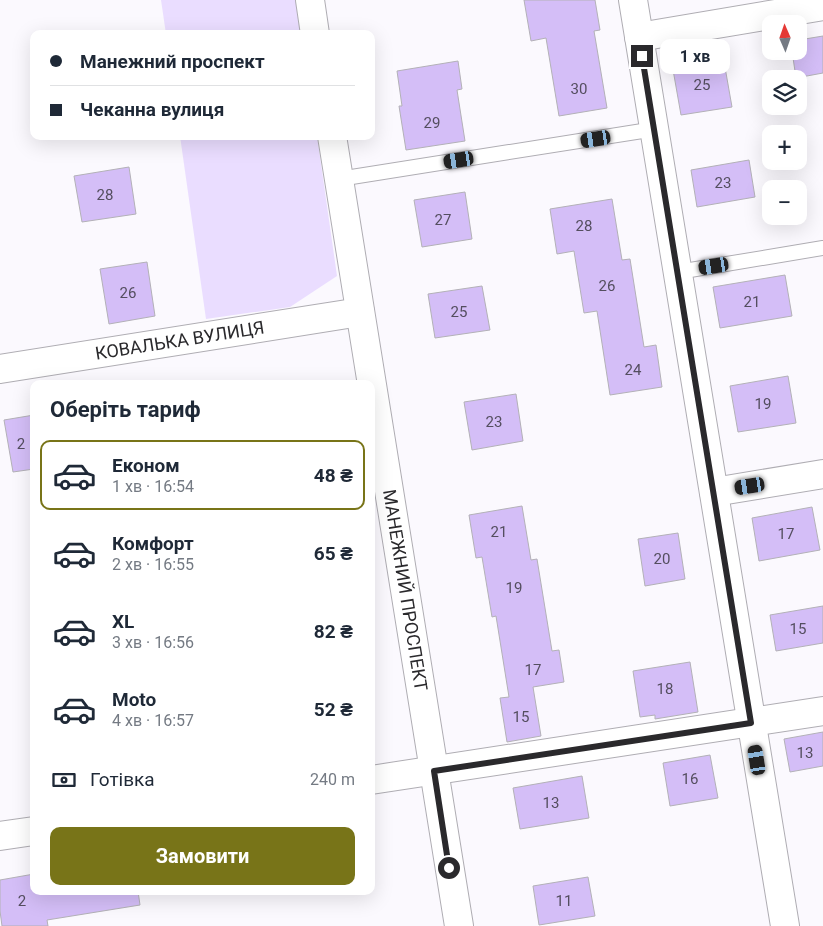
<!DOCTYPE html>
<html lang="uk">
<meta charset="utf-8">
<style>
body{margin:0;font-family:Roboto,sans-serif;background:#f6f6f7;color:#1f2937;height:100vh;display:flex;flex-direction:column;font-size:19px;white-space:nowrap}
*{box-sizing:border-box;margin:0}
p{font-size:16px;color:#747a83}
.icon{flex:none;width:28px;height:28px;fill:none;stroke:currentColor;stroke-width:2;stroke-linecap:round;stroke-linejoin:round}
.map{position:relative;flex:1;overflow:hidden}
.drawer{position:absolute;left:30px;top:380px;width:345px;height:515px;display:flex;flex-direction:column;background:#fff;border-radius:10px;box-shadow:0 5px 20px #0002}
.drawer>*{flex:none}
.hud{position:absolute;left:30px;top:30px;width:345px;height:110px;border-radius:10px;box-shadow:0 5px 20px #0002;display:grid;align-content:center;height:110px;padding:0 20px;background:#fff}
.needle{width:32px;rotate:358deg}
.controls{position:absolute;left:762px;top:15px;display:grid;gap:10px}
.controls a{display:grid;place-items:center;width:45px;height:45px;border-radius:10px;background:#fff;box-shadow:0 5px 20px #0002;font-size:25px}
.end{position:absolute;width:22px;height:22px;margin:-11px;border:6px solid #2a292c;background:#fff;box-shadow:0 0 0 2px #fff}
.from{border-radius:50%}
.bubble{position:absolute;height:35px;border-radius:10px;background:#fff;box-shadow:0 5px 20px #0002;font-size:16px;font-weight:700;line-height:35px;text-align:center}
.car{position:absolute;width:15px;height:30px;margin:-15px -8px;border-radius:6px;box-shadow:0 0 4px 1px #0007;background:linear-gradient(#222 24%,#8ab4d8 0 40%,#222 0 76%,#8ab4d8 0 86%,#222 0)}
.hud b{display:flex;align-items:center;gap:18px;height:48px;font-size:19px}
.hud b+b{border-top:1px solid #e0e1e3}
.hud i{width:12px;height:12px;background:#1f2937}
ul{padding:0;list-style:none}
li{display:flex;align-items:center;gap:15px;height:70px;margin:0 10px 8px;padding:0 10px;border:2px solid transparent;border-radius:10px}
li div{flex:1}
li b{display:block;font-size:19px}
li em{font-style:normal;font-weight:700}
li.active{border-color:#787418}
li>.icon{width:45px;height:45px;stroke-width:1.5}
h2{padding:0 20px;font-size:22px;line-height:60px}
.pay{display:flex;align-items:center;gap:12px;height:55px;padding:0 20px;font-size:19px}
.pay p{margin-inline-start:auto}
.cta{display:flex;gap:10px;margin-top:auto;padding:10px 20px}
.cta a{flex:1;height:58px;border-radius:10px;background:#787418;color:#fff;font-size:20px;font-weight:700;line-height:58px;text-align:center}
.map>svg:first-child{display:block}
.green{fill:#eaddff}
.building{fill:#d4bef7;stroke:#b3b1b7}
.lines{fill:none;stroke-linecap:round;stroke-linejoin:round}
.service-casing{stroke:#afadb3;stroke-width:16}
.minor-casing{stroke:#afadb3;stroke-width:30}
.tertiary-casing{stroke:#afadb3;stroke-width:30}
.service{stroke:#fff;stroke-width:14}
.minor{stroke:#fff;stroke-width:28}
.tertiary{stroke:#fff;stroke-width:28}
.route{stroke:#2a292c;stroke-width:6}
.labels{text-anchor:middle;stroke-width:4.5;stroke-linejoin:round;paint-order:stroke}
.number-label{font-size:15px;fill:#544e5f}
.street-label{font-size:18px;fill:#2a292c;stroke:#fff}
</style>
<div class="map">
<svg width="823" height="926" viewBox="0 0 823 926">
<rect width="100%" height="100%" fill="#fbf9fe"/>
<g class="green">
<polygon points="161,0 297,0 302,34 166,34"/>
<polygon points="180,136 317,136 337,276 290,307 206,319"/>
</g>
<g class="building">
<polygon points="524,0 595,0 600,30 594,31 607,108 559,116 546,38 531,41"/>
<polygon points="823,36 823,73 796,78 792,51 799,51 799,40"/>
<polygon points="723,56 732,107 681,115 672,64"/>
<polygon points="458,61 462,89 457,90 465,141 406,150 399,106 402,106 397,71"/>
<polygon points="749,160 755,197 697,207 691,170"/>
<polygon points="129,167 136,214 82,222 74,176"/>
<polygon points="465,192 472,239 422,247 414,200"/>
<polygon points="612,199 622,260 630,259 644,347 656,345 662,387 610,395 597,311 584,313 574,251 557,254 550,209"/>
<polygon points="147,262 155,316 109,324 100,269"/>
<polygon points="785,275 792,316 720,328 713,287"/>
<polygon points="482,286 490,330 435,338 428,294"/>
<polygon points="788,376 796,423 738,432 730,386"/>
<polygon points="516,394 523,441 472,450 464,402"/>
<polygon points="34,415 34,469 13,472 4,420"/>
<polygon points="522,506 531,560 537,559 552,651 559,650 564,682 533,687 541,736 507,742 500,698 509,697 496,616 492,617 482,557 476,558 469,515"/>
<polygon points="812,507 820,550 759,561 752,518"/>
<polygon points="678,533 685,579 645,586 638,539"/>
<polygon points="823,606 823,643 776,651 770,615"/>
<polygon points="690,662 698,712 655,719 655,715 640,717 633,671"/>
<polygon points="823,732 823,766 790,772 784,739"/>
<polygon points="710,755 718,798 670,806 663,763"/>
<polygon points="582,776 589,818 520,829 513,788"/>
<polygon points="34,874 34,891 138,891 140,905 47,920 48,926 2,926 0,911 0,880"/>
<polygon points="588,877 595,916 539,925 533,886"/>
</g>
<g class="lines">
<defs>
<g id="service">
<polyline points="339,179 655,129"/>
<polyline points="678,272 823,248"/>
</g>
<g id="minor">
<polyline points="633,0 785,926"/>
<polyline points="639,37 823,6"/>
<path id="s1" d="M0,369l360,-57"/>
<polyline points="714,492 823,474"/>
<polyline points="371,780 823,711"/>
<polyline points="0,836 34,831"/>
</g>
<g id="tertiary">
<polyline points="310,0 315,34"/>
<path id="s2" d="M332,136l127,790"/>
</g>
</defs>
<use href="#service" class="service-casing"/>
<use href="#minor" class="minor-casing"/>
<use href="#tertiary" class="tertiary-casing"/>
<use href="#service" class="service"/>
<use href="#minor" class="minor"/>
<use href="#tertiary" class="tertiary"/>
</g>
<g class="lines">
<polyline class="route" points="449,868 434,771 751,723 642,56"/>
</g>
<g class="labels">
<g class="number-label">
<text x="702" y="90">25</text>
<text x="579" y="94">30</text>
<text x="432" y="128">29</text>
<text x="723" y="188">23</text>
<text x="105" y="200">28</text>
<text x="443" y="225">27</text>
<text x="584" y="231">28</text>
<text x="607" y="291">26</text>
<text x="128" y="298">26</text>
<text x="752" y="307">21</text>
<text x="459" y="317">25</text>
<text x="633" y="375">24</text>
<text x="763" y="409">19</text>
<text x="494" y="427">23</text>
<text x="21" y="449">2</text>
<text x="499" y="537">21</text>
<text x="786" y="539">17</text>
<text x="662" y="564">20</text>
<text x="514" y="593">19</text>
<text x="798" y="634">15</text>
<text x="533" y="675">17</text>
<text x="665" y="694">18</text>
<text x="521" y="722">15</text>
<text x="805" y="758">13</text>
<text x="690" y="784">16</text>
<text x="551" y="808">13</text>
<text x="22" y="906">2</text>
<text x="564" y="906">11</text>
</g>
<g class="street-label">
<text dy="6" stroke="none"><textPath href="#s1" startOffset="182">КОВАЛЬКА ВУЛИЦЯ</textPath></text>
<text dy="6" stroke="none"><textPath href="#s2" startOffset="460">МАНЕЖНИЙ ПРОСПЕКТ</textPath></text>
</g>
</g>
</svg>
<div class="controls">
<a><svg class="needle" viewBox="-14 -14 28 28"><path d="M0-13l5 13h-10z" fill="#e53935"/><path d="M0 13l5-13h-10z" fill="#747a83"/></svg></a>
<a><svg class="icon" aria-label="layers" viewBox="0 0 24 24"><path d="M12 4l9 5-9 5-9-5zM3 14l9 5 9-5"/></svg></a>
<a>+</a>
<a>−</a>
</div>
<i class="end from" style="left:449px;top:868px"></i>
<i class="end" style="left:642px;top:56px"></i>
<div class="bubble" style="left:660px;top:39px;width:70px">1 хв</div>
<i class="car" style="left:596px;top:139px;rotate:261deg"></i>
<i class="car" style="left:459px;top:160px;rotate:261deg"></i>
<i class="car" style="left:714px;top:266px;rotate:261deg"></i>
<i class="car" style="left:750px;top:486px;rotate:261deg"></i>
<i class="car" style="left:757px;top:760px;rotate:351deg"></i>
<div class="hud">
<b><i class="from"></i>Манежний проспект</b>
<b><i></i>Чеканна вулиця</b>
</div>
<section class="drawer">
<h2>Оберіть тариф</h2>
<ul>
<li class="active"><svg class="icon" aria-label="car" viewBox="0 0 24 24"><path d="M5 17H2v-5l4-1 3-4h7l3 4 3 1v5h-3M9 17h6M6 11h13"/><circle cx="7" cy="17" r="2"/><circle cx="17" cy="17" r="2"/></svg><div><b>Економ</b><p>1 хв · 16:54</p></div><em>48 ₴</em></li>
<li><svg class="icon" aria-label="car" viewBox="0 0 24 24"><path d="M5 17H2v-5l4-1 3-4h7l3 4 3 1v5h-3M9 17h6M6 11h13"/><circle cx="7" cy="17" r="2"/><circle cx="17" cy="17" r="2"/></svg><div><b>Комфорт</b><p>2 хв · 16:55</p></div><em>65 ₴</em></li>
<li><svg class="icon" aria-label="car" viewBox="0 0 24 24"><path d="M5 17H2v-5l4-1 3-4h7l3 4 3 1v5h-3M9 17h6M6 11h13"/><circle cx="7" cy="17" r="2"/><circle cx="17" cy="17" r="2"/></svg><div><b>XL</b><p>3 хв · 16:56</p></div><em>82 ₴</em></li>
<li><svg class="icon" aria-label="car" viewBox="0 0 24 24"><path d="M5 17H2v-5l4-1 3-4h7l3 4 3 1v5h-3M9 17h6M6 11h13"/><circle cx="7" cy="17" r="2"/><circle cx="17" cy="17" r="2"/></svg><div><b>Moto</b><p>4 хв · 16:57</p></div><em>52 ₴</em></li>
</ul>
<div class="pay"><svg class="icon" aria-label="cash" viewBox="0 0 24 24"><path d="M3 7h18v10H3z"/><circle cx="12" cy="12" r="2"/></svg>Готівка<p>240 m</p></div>
<div class="cta"><a>Замовити</a></div>
</section>
</div>
